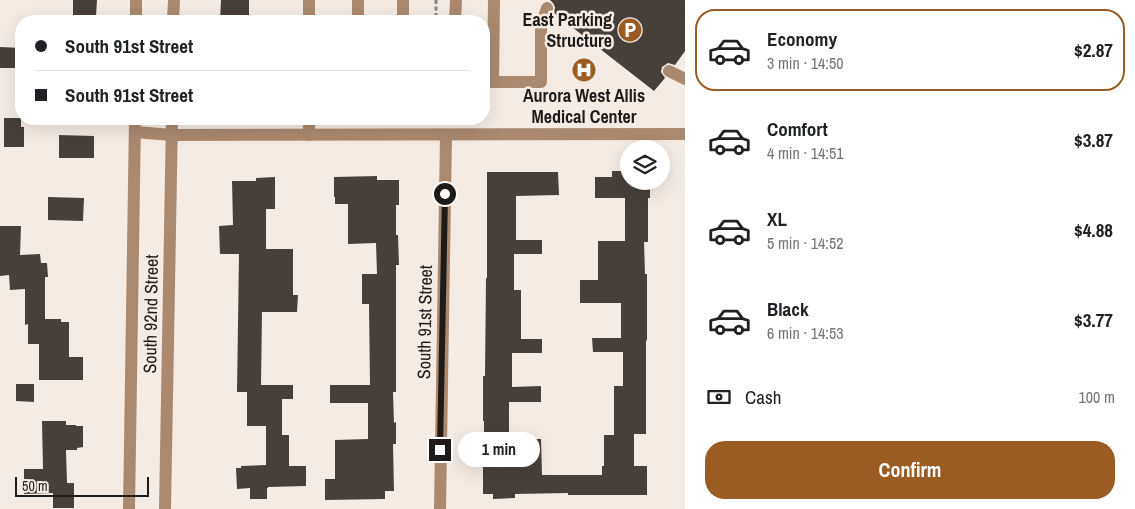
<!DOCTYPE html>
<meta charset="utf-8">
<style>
body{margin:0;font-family:"Archivo Narrow",sans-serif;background:#f6f6f6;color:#202124;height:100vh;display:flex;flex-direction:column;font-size:19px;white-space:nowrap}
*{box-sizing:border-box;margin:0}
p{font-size:16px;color:#757577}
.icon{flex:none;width:28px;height:28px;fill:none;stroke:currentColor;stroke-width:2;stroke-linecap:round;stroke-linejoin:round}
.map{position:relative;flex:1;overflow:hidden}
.side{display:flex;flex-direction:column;background:#fff;width:450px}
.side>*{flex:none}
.guide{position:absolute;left:15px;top:15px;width:475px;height:110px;border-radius:20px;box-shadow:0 5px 20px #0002;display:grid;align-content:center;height:110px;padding:0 20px;background:#fff}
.controls{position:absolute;left:620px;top:140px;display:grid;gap:10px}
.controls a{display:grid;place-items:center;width:50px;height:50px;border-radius:50%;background:#fff;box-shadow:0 5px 20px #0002;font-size:25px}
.scale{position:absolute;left:15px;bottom:12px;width:134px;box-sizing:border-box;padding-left:5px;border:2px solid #1f1b19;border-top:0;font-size:14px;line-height:18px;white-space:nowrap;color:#1f1b19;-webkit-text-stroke:4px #f4ebe4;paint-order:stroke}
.end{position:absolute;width:22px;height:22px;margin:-11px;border:6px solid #1f1b19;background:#fff;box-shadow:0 0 0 2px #fff}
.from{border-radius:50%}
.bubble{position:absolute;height:35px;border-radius:18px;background:#fff;box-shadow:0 5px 20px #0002;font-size:16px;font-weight:700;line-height:35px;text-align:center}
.guide b{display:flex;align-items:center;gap:18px;height:48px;font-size:19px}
.guide b+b{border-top:1px solid #e0e0e0}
.guide i{width:12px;height:12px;background:#202124}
ul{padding:9px 0 0;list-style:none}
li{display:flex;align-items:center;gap:15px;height:82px;margin:0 10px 8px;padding:0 10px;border:2px solid transparent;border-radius:20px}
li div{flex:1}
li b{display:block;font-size:19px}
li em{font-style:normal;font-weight:700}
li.on{border-color:#9a5c22}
li>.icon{width:45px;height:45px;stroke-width:1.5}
.pay{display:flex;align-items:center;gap:12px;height:55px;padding:0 20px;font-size:19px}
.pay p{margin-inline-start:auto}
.button{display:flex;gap:10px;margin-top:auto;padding:10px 20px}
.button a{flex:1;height:58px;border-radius:20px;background:#9a5c22;color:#fff;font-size:20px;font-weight:700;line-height:58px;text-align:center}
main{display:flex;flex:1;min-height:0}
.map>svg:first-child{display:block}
.building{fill:#47403a}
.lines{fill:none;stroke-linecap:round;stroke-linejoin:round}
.path{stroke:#8a847f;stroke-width:3;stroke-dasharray:4 2.5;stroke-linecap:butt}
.minor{stroke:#ab896e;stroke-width:12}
.route{stroke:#1f1b19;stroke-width:6}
.labels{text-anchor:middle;stroke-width:5;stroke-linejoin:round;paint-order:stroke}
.poi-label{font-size:18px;font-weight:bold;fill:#1f1b19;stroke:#f4ebe4;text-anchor:end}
.street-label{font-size:18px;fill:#1f1b19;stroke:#f4ebe4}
</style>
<main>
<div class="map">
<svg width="685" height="509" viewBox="0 0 685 509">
<rect width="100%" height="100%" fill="#f4ebe4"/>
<g class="building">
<polygon points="73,0 97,0 96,16 73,16"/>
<polygon points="221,0 249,0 249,21 220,21"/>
<polygon points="546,0 685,0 685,51 675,65 668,63 662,67 661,72 665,78 654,91 554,13 555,7 553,3 550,0"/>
<polygon points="0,47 21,48 21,68 0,68"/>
<polygon points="4,118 21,118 21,127 24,127 24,147 4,147"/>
<polygon points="59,135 94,136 94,158 59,158"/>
<polygon points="612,171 629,171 629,181 650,181 650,198 648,198 648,242 644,242 645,274 647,274 647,340 646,341 646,434 634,434 634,466 647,466 647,495 568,495 568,493 515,494 515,498 493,499 493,494 483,494 483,466 484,466 484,421 483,421 483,376 485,376 486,278 487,278 487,172 558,172 559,195 516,196 516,240 542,240 542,254 514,254 514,290 521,290 521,339 542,339 542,353 512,353 512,387 541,386 541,402 509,402 509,439 541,439 542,475 602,475 602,466 604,466 604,435 614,435 614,386 623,386 623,352 593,352 592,338 621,338 621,303 580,303 580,280 598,280 598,241 625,241 625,198 595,198 595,177 612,177"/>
<polygon points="377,176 377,180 399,180 399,205 396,205 396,235 398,235 399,265 396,265 396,392 393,392 394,423 396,422 396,444 393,444 394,491 385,491 385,499 325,500 325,479 335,479 335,440 368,439 368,403 330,403 330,385 370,385 369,304 362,304 362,274 377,274 376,243 348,244 348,204 335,204 335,197 334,197 334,177"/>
<polygon points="275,177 275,209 266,209 266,249 293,249 293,295 298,295 297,312 262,312 261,385 293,385 293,399 282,399 282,435 289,435 289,466 306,466 306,486 268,487 268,488 267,488 267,499 250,499 250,488 237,489 236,468 241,468 241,466 266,465 266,426 247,426 247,392 237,392 239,254 220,254 219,226 233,225 232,181 256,181 256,178"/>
<polygon points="48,197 84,198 83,221 48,220"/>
<polygon points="0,226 21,226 20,255 40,254 41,263 47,263 48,277 45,277 45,319 61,319 61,322 69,322 69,357 83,357 83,380 39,380 39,344 28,344 28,324 25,325 25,289 10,290 9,275 0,276"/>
<polygon points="16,384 34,384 34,402 16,401"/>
<polygon points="42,421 66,421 66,425 76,425 76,426 83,426 83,447 77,448 77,450 66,450 67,483 74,483 74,508 53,508 53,493 24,494 24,469 43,469"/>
</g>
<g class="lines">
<polyline class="path" points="436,0 436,21"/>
<g class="minor">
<polyline points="309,0 309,21"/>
<polyline points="136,21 136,0"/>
<polyline points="173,21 174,0"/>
<polyline points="358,21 358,0"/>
<polyline points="403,21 403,0"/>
<polyline points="455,21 456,0"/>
<polyline points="669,71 685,79"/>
<polyline points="484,82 493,82 494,0"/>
<polyline points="493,82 541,82 541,26 547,8"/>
<polyline points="309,119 309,135"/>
<polyline points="135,132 172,135 685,134"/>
<polyline points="129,509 135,119"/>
<polyline points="165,509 172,119"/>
<polyline points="440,509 446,135"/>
</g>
</g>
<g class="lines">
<polyline class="route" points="440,450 445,194"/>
</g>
<defs>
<symbol id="parking-disc" viewBox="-11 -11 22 22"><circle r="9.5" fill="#9a5c22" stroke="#f4ebe4"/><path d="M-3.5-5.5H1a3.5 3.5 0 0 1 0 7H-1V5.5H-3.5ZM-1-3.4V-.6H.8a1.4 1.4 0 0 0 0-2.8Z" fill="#fff"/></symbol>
<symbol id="hospital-disc" viewBox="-11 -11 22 22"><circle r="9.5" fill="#9a5c22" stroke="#f4ebe4"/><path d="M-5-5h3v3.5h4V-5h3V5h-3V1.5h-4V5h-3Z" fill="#fff"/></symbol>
</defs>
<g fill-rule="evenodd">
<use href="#parking-disc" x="616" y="16" width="28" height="28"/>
<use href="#hospital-disc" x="570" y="56" width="28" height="28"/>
</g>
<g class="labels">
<g class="poi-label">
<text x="612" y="26">East Parking<tspan x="612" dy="21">Structure</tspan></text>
<text x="584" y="102" text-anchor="middle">Aurora West Allis<tspan x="584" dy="21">Medical Center</tspan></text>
</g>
<g class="street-label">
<text transform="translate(151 314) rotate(-89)" y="6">South 92nd Street</text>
<text transform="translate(425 322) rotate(-89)" y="6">South 91st Street</text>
</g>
</g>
</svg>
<div class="controls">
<a><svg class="icon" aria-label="layers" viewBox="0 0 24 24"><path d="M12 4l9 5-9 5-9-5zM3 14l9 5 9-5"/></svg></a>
</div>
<div class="scale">50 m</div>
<i class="end from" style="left:445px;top:194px"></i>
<i class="end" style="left:440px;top:450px"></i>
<div class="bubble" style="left:458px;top:432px;width:82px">1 min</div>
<div class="guide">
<b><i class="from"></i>South 91st Street</b>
<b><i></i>South 91st Street</b>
</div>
</div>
<section class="side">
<ul>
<li class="on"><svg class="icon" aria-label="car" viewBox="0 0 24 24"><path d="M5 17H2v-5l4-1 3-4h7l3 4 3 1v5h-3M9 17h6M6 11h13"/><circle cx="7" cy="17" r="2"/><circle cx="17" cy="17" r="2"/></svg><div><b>Economy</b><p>3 min · 14:50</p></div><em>$2.87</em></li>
<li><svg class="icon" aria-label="car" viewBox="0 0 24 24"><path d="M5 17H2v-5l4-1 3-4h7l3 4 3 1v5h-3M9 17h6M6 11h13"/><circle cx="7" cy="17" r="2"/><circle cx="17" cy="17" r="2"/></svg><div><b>Comfort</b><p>4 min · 14:51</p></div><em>$3.87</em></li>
<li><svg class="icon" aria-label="car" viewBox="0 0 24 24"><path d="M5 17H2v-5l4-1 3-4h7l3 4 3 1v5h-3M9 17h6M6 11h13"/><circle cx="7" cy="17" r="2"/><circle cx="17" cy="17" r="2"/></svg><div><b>XL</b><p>5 min · 14:52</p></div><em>$4.88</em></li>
<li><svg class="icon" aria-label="car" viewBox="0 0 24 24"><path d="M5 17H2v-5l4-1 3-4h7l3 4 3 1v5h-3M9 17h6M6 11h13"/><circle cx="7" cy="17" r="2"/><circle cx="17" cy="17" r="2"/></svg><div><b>Black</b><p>6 min · 14:53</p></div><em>$3.77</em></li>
</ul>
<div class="pay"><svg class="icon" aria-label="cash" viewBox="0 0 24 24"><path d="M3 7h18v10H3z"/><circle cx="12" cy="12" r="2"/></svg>Cash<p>100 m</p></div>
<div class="button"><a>Confirm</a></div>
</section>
</main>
